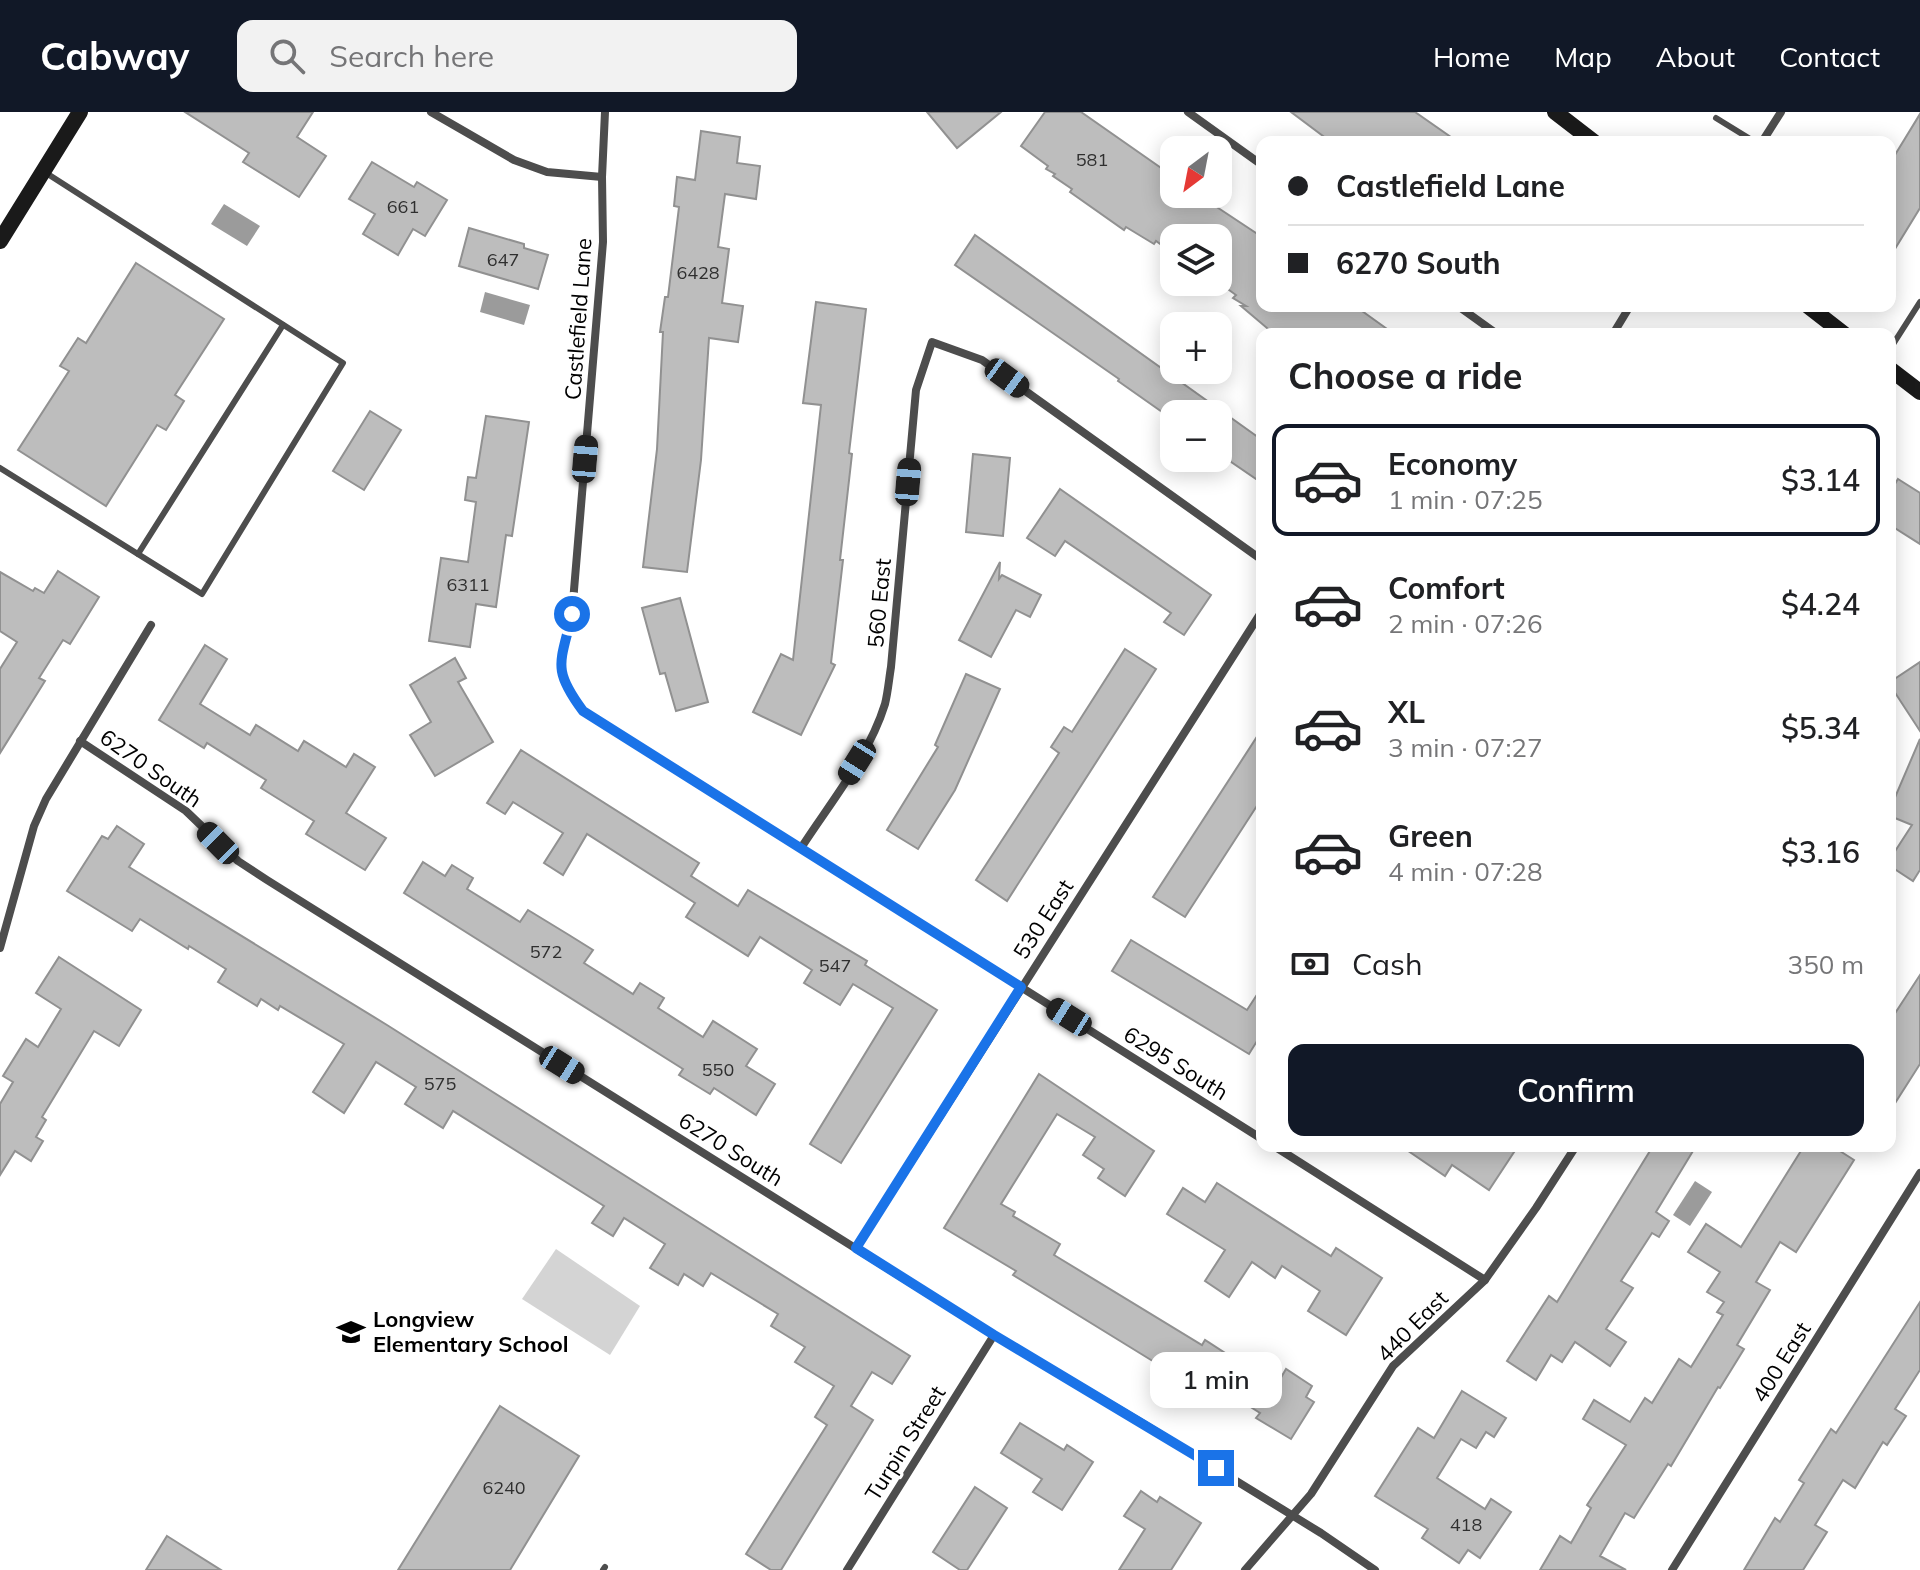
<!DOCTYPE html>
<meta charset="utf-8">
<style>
body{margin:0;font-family:Mulish,sans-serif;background:#f2f2f2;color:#202124;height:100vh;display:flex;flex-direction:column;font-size:30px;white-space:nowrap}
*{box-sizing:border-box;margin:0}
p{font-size:26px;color:#757577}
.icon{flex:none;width:44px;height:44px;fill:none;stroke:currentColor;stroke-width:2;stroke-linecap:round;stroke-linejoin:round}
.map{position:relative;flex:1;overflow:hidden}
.panel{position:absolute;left:1256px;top:216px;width:640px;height:824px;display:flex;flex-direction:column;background:#fff;border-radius:16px;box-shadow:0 4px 20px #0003}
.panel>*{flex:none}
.top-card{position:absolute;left:1256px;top:24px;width:640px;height:176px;border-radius:16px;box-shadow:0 4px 20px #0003;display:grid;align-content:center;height:176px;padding:0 32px;background:#fff}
.needle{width:52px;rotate:212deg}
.buttons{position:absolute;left:1160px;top:24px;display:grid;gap:16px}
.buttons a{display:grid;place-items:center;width:72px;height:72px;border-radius:16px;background:#fff;box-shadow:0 4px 20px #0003;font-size:40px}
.end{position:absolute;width:36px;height:36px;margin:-18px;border:10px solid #1a73e8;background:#fff;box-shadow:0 0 0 4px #fff}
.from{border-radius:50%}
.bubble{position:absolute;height:56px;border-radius:16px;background:#fff;box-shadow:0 4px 20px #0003;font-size:26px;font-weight:600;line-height:56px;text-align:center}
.car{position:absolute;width:24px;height:48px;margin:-24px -12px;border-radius:10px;box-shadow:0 0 6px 2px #0007;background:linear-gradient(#222 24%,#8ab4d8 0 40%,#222 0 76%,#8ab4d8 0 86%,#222 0)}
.top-card b{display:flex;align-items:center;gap:28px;height:76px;font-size:30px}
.top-card b+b{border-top:2px solid #e0e0e0}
.top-card i{width:20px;height:20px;background:#202124}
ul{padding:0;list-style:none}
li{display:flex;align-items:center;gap:24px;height:112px;margin:0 16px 12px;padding:0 16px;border:4px solid transparent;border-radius:16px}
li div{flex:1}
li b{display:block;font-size:30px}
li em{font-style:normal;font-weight:600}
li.on{border-color:#111827}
li>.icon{width:72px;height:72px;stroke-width:1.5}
h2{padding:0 32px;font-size:36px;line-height:96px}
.pay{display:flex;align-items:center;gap:20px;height:88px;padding:0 32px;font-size:30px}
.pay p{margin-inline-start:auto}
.cta{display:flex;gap:16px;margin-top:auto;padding:16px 32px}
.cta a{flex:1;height:92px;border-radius:16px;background:#111827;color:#fff;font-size:32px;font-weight:600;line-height:92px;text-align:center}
header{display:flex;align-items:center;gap:48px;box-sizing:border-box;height:112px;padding:0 40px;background:#111827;color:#fff}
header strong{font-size:38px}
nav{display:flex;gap:44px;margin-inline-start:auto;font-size:28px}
.search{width:560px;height:72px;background:#f2f2f2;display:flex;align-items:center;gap:20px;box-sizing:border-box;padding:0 28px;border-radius:16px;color:#757577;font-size:30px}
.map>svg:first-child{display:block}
.green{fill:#d4d4d4}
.water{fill:#9b9b9b}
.building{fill:#bdbdbd;stroke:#919191;stroke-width:2}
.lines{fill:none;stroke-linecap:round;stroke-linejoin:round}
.lane{stroke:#4d4d4d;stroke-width:6}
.street{stroke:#4d4d4d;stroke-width:8}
.secondary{stroke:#1a1a1a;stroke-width:16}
.route{stroke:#1a73e8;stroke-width:10}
.labels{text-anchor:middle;stroke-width:6;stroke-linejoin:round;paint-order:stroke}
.number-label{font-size:18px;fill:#2f2f2f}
.street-label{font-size:22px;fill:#000;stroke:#fff}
.poi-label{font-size:22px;font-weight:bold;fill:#000;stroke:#fff;text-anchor:start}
</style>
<header>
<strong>Cabway</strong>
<div class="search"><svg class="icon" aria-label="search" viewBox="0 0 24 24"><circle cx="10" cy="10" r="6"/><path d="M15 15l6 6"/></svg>Search here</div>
<nav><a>Home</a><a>Map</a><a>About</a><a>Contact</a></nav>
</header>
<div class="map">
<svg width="1920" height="1458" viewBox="0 0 1920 1458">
<rect width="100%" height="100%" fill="#fff"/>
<polygon class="green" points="556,1137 640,1194 610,1243 522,1187"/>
<g class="water">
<polygon points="224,92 260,114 247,134 211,112"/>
<polygon points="485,180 530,193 524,213 480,200"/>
<polygon points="1695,1069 1712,1080 1690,1114 1673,1103"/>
</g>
<g class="building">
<polygon points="185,0 313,0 297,25 326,44 299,85 243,50 249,41"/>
<polygon points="927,0 1001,0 957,36"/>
<polygon points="1045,0 1081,0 1174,65 1174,82 1197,82 1262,125 1262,194 1355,194 1394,222 1274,222 1241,194 1246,194 1233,186 1236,183 1218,170 1218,126 1174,126 1174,142 1156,129 1154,132 1126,115 1124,118 1070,80 1072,77 1053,64 1055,62 1046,57 1048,54 1021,34"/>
<polygon points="1291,0 1415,0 1458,30 1331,30"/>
<polygon points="1920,2 1920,96 1890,145 1890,51"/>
<polygon points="701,19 740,25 737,51 760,54 756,87 725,82 718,135 729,137 722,191 743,194 738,230 709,226 701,348 687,460 643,455 657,337 663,220 660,220 665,185 668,185 679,95 674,94 677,65 695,68"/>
<polygon points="372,50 414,75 417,70 447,88 425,124 413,117 398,143 363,122 375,102 349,87"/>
<polygon points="469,116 524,132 524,136 548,143 538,177 459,154"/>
<polygon points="975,123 1262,328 1262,371 1218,341 1218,302 1165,302 1118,269 1119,267 955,153"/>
<polygon points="136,151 224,207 175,283 184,289 166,318 157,313 106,394 18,338 69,259 60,254 78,226 86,231"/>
<polygon points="816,190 866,197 849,341 852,342 840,448 843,448 831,551 835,553 801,623 753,600 781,542 793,548 821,293 803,291"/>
<polygon points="370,299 401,318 364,378 333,359"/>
<polygon points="486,304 529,310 512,424 506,423 496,495 476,492 470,535 429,529 441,446 468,450 476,390 465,388 468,365 476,366"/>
<polygon points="973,342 1010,346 1003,424 966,420"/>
<polygon points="1898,367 1920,381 1920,432 1890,413 1890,380"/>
<polygon points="1060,377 1211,483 1184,523 1164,510 1171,501 1065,429 1055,444 1027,426"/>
<polygon points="1000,450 999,467 1002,463 1041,483 1030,505 1016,498 991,545 959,528"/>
<polygon points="58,459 99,485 70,532 63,528 39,566 45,569 0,641 0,557 17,530 0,519 0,460 33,479 35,476 44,481"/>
<polygon points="680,486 708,590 676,599 665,561 660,562 642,496"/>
<polygon points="205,533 227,547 200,592 250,623 256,613 298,639 304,629 346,655 354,642 375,655 346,701 386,726 365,758 306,722 314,709 261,676 266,668 207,631 204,636 159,608"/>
<polygon points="1125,537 1156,557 1007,789 976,768 1059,641 1051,635 1064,615 1072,620"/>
<polygon points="455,546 466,566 458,570 493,630 435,664 410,623 431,610 410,573"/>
<polygon points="1920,550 1920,619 1890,573 1890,570"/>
<polygon points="966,562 1000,577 955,678 918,737 887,718 938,635 935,633"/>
<polygon points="1262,617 1262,686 1185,805 1153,785"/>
<polygon points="1920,627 1920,758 1913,769 1890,754 1890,747 1912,713 1890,704 1890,697"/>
<polygon points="521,638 699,751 691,764 738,794 748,778 867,849 865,853 937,898 841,1051 810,1032 893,896 853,872 840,893 804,871 812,858 760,825 748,844 686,805 695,791 587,722 563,763 544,751 563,721 513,690 505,702 487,691"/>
<polygon points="117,714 144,732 129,755 387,913 910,1244 892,1272 872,1260 851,1294 873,1308 781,1458 771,1458 746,1442 827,1313 815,1305 834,1274 795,1250 805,1235 771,1214 778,1202 711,1161 703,1174 684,1162 678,1173 650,1156 665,1132 624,1106 613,1124 592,1111 604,1094 453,999 443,1016 405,992 416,975 376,950 344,1001 313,980 344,932 280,894 278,898 261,887 257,894 218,870 226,857 189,834 188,837 140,807 132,819 67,779 102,724 108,727"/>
<polygon points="423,750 445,764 452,753 473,766 467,777 520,810 528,798 569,823 593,838 584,851 633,882 640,871 664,886 658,896 703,925 713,909 757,937 746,954 775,972 756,1003 714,976 710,982 679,963 683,957 404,781"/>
<polygon points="1131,828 1247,898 1262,875 1262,921 1249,942 1112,859"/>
<polygon points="59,845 141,898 119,934 94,919 42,1005 46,1008 36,1025 43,1029 31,1049 15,1039 0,1063 0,992 13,970 3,964 26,927 38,935 61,897 36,881"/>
<polygon points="1920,863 1920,952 1890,999 1890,909"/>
<polygon points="1039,962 1154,1039 1125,1084 1098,1066 1104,1057 1083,1043 1095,1025 1057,1002 1001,1092 1015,1100 1013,1104 1060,1132 1054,1143 1202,1233 1205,1228 1276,1274 1286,1257 1312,1274 1306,1285 1314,1290 1291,1327 1256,1306 1260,1301 1222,1277 1217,1285 1166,1253 1164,1256 1013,1163 1016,1159 944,1116"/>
<polygon points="1401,1034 1518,1034 1489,1078 1452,1053 1445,1064"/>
<polygon points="1653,1034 1696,1034 1656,1100 1669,1109 1659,1125 1652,1121 1621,1169 1633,1176 1606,1217 1626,1230 1610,1254 1575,1230 1562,1250 1551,1243 1536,1268 1507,1249 1549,1184 1557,1190"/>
<polygon points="1804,1034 1832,1034 1854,1048 1796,1140 1780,1130 1756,1170 1770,1178 1737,1233 1744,1237 1720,1276 1718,1275 1671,1354 1668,1352 1634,1406 1625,1401 1600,1444 1626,1458 1540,1458 1560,1424 1571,1431 1591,1396 1587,1393 1626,1333 1583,1307 1594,1288 1630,1310 1645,1286 1652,1291 1679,1247 1691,1255 1723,1203 1717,1200 1724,1190 1707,1180 1720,1160 1688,1140 1706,1112 1741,1135"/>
<polygon points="1217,1071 1331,1144 1336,1136 1382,1166 1346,1223 1308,1199 1320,1179 1282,1154 1275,1166 1252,1150 1229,1185 1205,1169 1225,1138 1167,1102 1183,1076 1205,1090"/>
<polygon points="1920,1190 1920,1258 1895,1297 1906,1304 1887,1333 1883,1330 1855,1376 1843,1368 1815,1413 1827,1420 1803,1458 1744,1458 1775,1406 1780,1410 1804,1371 1799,1368 1831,1317 1836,1321"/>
<polygon points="1462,1279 1506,1306 1494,1325 1486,1320 1476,1336 1461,1327 1437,1366 1485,1397 1491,1387 1511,1400 1480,1446 1468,1438 1459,1451 1422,1426 1428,1417 1375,1384 1418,1316 1434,1326"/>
<polygon points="500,1294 579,1344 510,1458 398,1458"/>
<polygon points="1020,1311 1064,1338 1067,1333 1093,1350 1062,1398 1033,1380 1042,1367 1001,1341"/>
<polygon points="975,1375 1007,1396 967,1458 960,1458 933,1440"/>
<polygon points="1141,1379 1157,1390 1160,1385 1201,1411 1171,1458 1119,1458 1145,1417 1124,1404"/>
<polygon points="167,1424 221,1458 146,1458"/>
</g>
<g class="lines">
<g class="lane">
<polyline points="1716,6 1755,30"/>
<polyline points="1890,237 1920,190"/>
<polyline points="0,356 202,482 343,251 43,59"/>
<polyline points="138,442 283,213"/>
<polyline points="603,1458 605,1455"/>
</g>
<g class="street">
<polyline points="431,0 514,48 547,60 602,65"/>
<path d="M605,0l-3,65 1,65 -31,372c-11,49 -21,54 11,97l679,428"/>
<polyline points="1188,0 1262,53"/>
<polyline points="1762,30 1781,0"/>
<polyline points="1458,194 1497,222"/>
<polyline points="1613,222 1630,194"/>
<polyline points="80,629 186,699 238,749 267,768 994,1223 1142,1311 1321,1421 1375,1458"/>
<path d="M801,736c29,-45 68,-92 84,-144 3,-12 4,-25 6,-37l25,-277 16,-48 50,18 280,200"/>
<polyline points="0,836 34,714 46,687 151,513"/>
<polyline points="1274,1034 1485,1168"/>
<polyline points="856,1136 1262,499"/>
<polyline points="847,1458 994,1223"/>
<polyline points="1245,1458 1311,1382 1393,1254 1485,1168 1536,1096 1576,1034"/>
<polyline points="1672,1458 1920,1061"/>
</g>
<g class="secondary">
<polyline points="1555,0 1594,30"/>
<polyline points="0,129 80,0"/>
<polyline points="1808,194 1844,222"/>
<polyline points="1890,257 1920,280"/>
</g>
</g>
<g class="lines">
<path class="route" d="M572,502c-11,49 -21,54 11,97l438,276 -165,261 138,87 222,133"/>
</g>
<defs>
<symbol id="school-bare" viewBox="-9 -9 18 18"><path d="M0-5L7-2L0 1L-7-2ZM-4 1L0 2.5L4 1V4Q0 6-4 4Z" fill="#000" stroke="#fff" stroke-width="2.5" paint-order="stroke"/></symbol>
</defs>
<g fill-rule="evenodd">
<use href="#school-bare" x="331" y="1200" width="40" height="40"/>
</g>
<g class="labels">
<g class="number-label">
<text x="1092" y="54">581</text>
<text x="403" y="101">661</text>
<text x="503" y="154">647</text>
<text x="698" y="167">6428</text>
<text x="468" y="479">6311</text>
<text x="546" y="846">572</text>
<text x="835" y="860">547</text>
<text x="718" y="964">550</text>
<text x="440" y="978">575</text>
<text x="504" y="1382">6240</text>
<text x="1466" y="1419">418</text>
</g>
<g class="street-label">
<text transform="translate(578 207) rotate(-86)" y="8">Castlefield Lane</text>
<text transform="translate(879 491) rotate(-85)" y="8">560 East</text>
<text transform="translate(151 656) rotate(35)" y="8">6270 South</text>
<text transform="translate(1043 807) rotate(-57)" y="8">530 East</text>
<text transform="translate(1176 951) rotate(32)" y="8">6295 South</text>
<text transform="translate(731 1037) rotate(32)" y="8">6270 South</text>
<text transform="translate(1412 1214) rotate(-45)" y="8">440 East</text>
<text transform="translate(1781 1250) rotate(-58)" y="8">400 East</text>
<text transform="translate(905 1331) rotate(-58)" y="8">Turpin Street</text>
</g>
<g class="poi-label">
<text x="373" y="1215">Longview<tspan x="373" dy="25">Elementary School</tspan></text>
</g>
</g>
</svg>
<div class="buttons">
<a><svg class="needle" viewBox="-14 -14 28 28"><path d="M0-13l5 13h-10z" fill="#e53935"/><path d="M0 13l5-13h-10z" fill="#757577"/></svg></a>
<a><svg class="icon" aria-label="layers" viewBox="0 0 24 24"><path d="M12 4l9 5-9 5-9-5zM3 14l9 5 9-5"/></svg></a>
<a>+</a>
<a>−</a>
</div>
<i class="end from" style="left:572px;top:502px"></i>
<i class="end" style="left:1216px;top:1356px"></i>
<div class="bubble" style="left:1150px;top:1240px;width:132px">1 min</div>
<i class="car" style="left:1007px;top:266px;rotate:126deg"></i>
<i class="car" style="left:585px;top:347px;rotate:5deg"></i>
<i class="car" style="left:908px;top:370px;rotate:5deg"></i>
<i class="car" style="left:857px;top:650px;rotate:212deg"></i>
<i class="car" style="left:218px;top:731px;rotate:315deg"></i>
<i class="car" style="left:1069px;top:905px;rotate:302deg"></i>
<i class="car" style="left:562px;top:953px;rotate:122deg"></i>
<div class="top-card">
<b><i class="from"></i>Castlefield Lane</b>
<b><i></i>6270 South</b>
</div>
<section class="panel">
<h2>Choose a ride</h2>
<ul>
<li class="on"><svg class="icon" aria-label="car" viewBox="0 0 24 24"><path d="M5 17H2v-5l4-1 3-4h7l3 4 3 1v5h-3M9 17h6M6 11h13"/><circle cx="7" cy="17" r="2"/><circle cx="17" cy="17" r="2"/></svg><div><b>Economy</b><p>1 min · 07:25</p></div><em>$3.14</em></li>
<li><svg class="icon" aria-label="car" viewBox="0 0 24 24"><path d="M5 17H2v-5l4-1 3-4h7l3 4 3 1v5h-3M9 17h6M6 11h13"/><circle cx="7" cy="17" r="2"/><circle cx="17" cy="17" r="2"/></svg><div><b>Comfort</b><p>2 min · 07:26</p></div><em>$4.24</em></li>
<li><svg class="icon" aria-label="car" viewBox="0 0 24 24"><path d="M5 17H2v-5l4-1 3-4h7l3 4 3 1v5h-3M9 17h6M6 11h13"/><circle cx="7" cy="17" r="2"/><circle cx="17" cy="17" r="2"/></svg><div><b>XL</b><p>3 min · 07:27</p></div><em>$5.34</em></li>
<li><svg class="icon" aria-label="car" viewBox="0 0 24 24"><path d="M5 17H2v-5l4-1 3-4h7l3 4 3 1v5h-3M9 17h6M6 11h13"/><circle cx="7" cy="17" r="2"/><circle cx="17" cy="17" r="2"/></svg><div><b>Green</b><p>4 min · 07:28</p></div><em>$3.16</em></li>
</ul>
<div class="pay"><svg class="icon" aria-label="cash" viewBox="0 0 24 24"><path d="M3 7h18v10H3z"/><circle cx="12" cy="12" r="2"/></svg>Cash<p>350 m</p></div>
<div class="cta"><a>Confirm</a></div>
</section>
</div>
